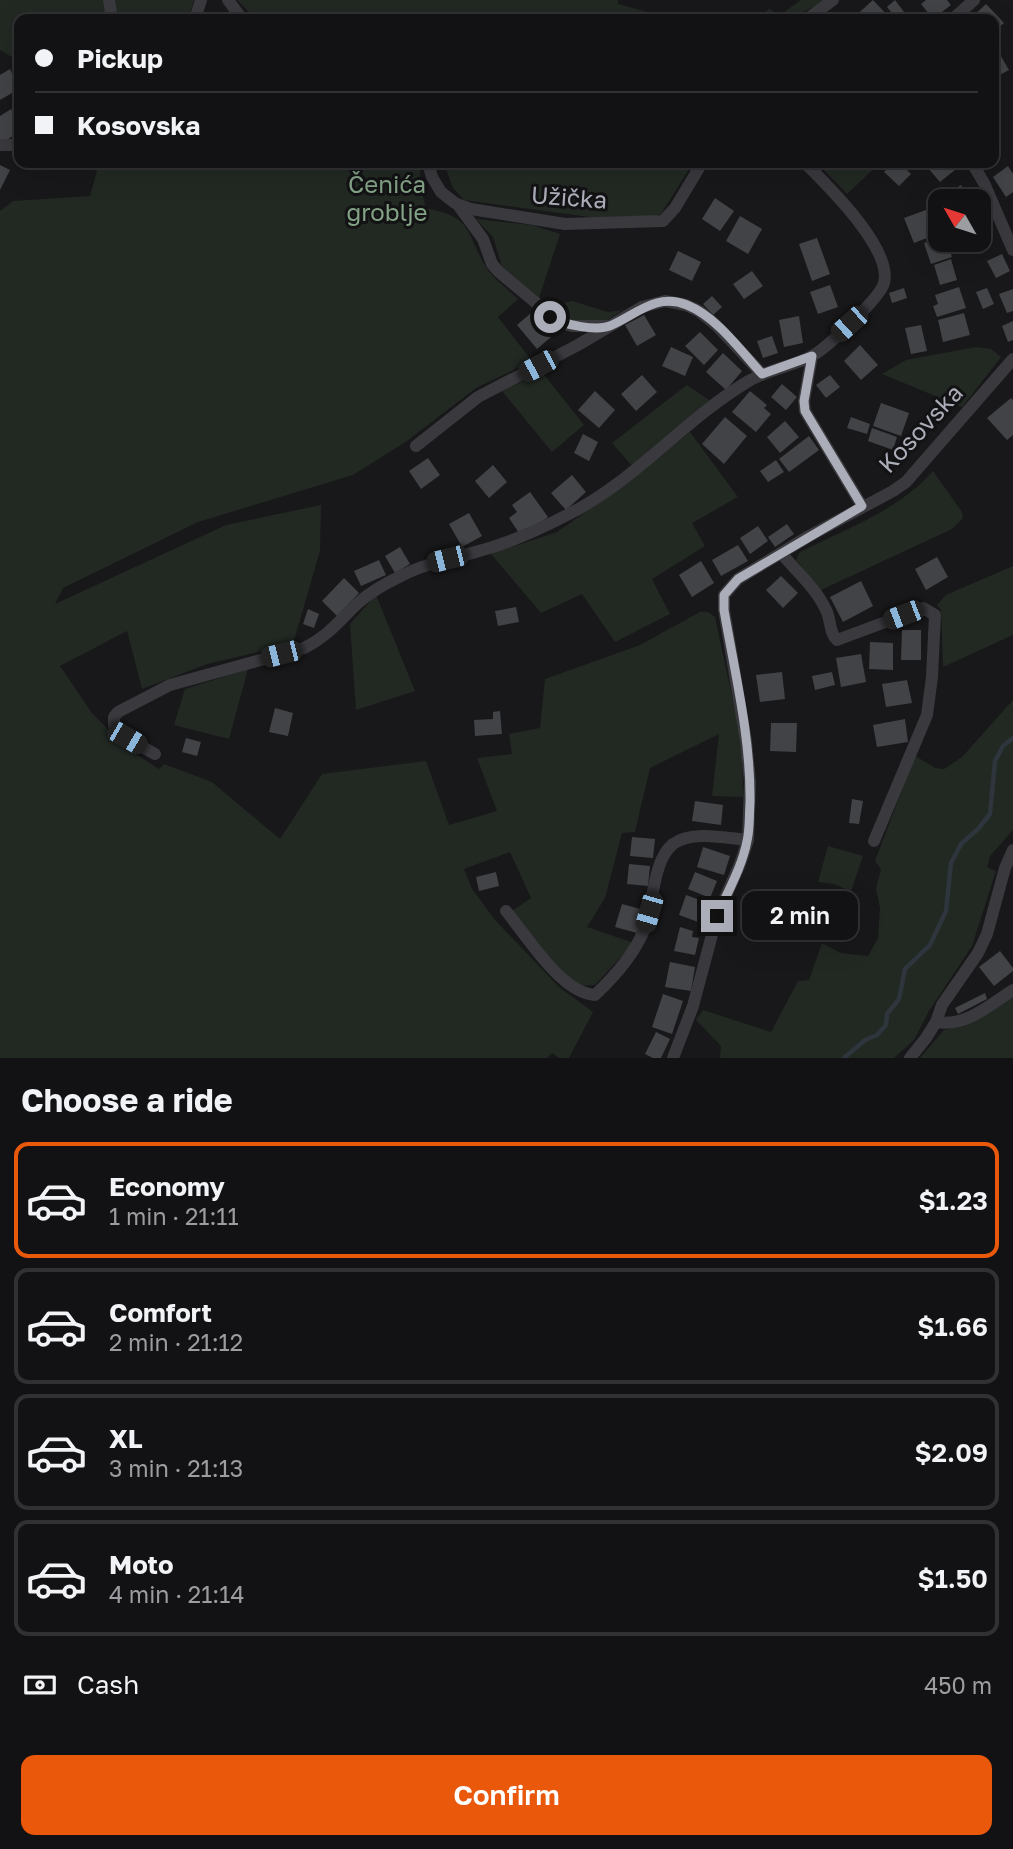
<!DOCTYPE html>
<meta charset="utf-8">
<style>
body{margin:0;font-family:"Golos Text",sans-serif;background:#1f1f21;color:#f1f3f6;height:100vh;display:flex;flex-direction:column;font-size:26px;white-space:nowrap}
*{box-sizing:border-box;margin:0}
p{font-size:23px;color:#9c9da0}
.icon{flex:none;width:38px;height:38px;fill:none;stroke:currentColor;stroke-width:2;stroke-linecap:round;stroke-linejoin:round}
.map{position:relative;height:1058px;overflow:hidden}
.drawer{display:flex;flex-direction:column;background:#121113;flex:1}
.drawer>*{flex:none}
.banner{position:absolute;left:14px;top:14px;width:985px;height:154px;border-radius:14px;box-shadow:0 7px 28px #0002,0 0 0 2px #313133;display:grid;align-content:center;height:154px;padding:0 21px;background:#121113}
.needle{width:46px;rotate:309deg}
.buttons{position:absolute;left:928px;top:189px;display:grid;gap:14px}
.buttons a{display:grid;place-items:center;width:63px;height:63px;border-radius:14px;background:#121113;box-shadow:0 7px 28px #0002,0 0 0 2px #313133;font-size:35px}
.end{position:absolute;width:32px;height:32px;margin:-16px;border:9px solid #abaeb8;background:#111;box-shadow:0 0 0 4px #111}
.from{border-radius:50%}
.bubble{position:absolute;height:49px;border-radius:14px;background:#121113;box-shadow:0 7px 28px #0002,0 0 0 2px #313133;font-size:23px;font-weight:600;line-height:49px;text-align:center}
.car{position:absolute;width:21px;height:42px;margin:-21px -10px;border-radius:9px;box-shadow:0 0 5px 2px #0007;background:linear-gradient(#222 24%,#8ab4d8 0 40%,#222 0 76%,#8ab4d8 0 86%,#222 0)}
.banner b{display:flex;align-items:center;gap:24px;height:66px;font-size:26px}
.banner b+b{border-top:2px solid #313133}
.banner i{width:18px;height:18px;background:#f1f3f6}
ul{padding:0;list-style:none}
li{display:flex;align-items:center;gap:21px;height:116px;margin:0 14px 10px;padding:0 7px;border:4px solid #313133;border-radius:14px}
li div{flex:1}
li b{display:block;font-size:26px}
li em{font-style:normal;font-weight:600}
li.on{border-color:#ea580c}
li>.icon{width:63px;height:63px;stroke-width:1.5}
h2{padding:0 21px;font-size:32px;line-height:84px}
.pay{display:flex;align-items:center;gap:18px;height:77px;padding:0 21px;font-size:26px}
.pay p{margin-inline-start:auto}
.primary-button{display:flex;gap:14px;margin-top:auto;padding:14px 21px}
.primary-button a{flex:1;height:80px;border-radius:14px;background:#ea580c;color:#fff;font-size:28px;font-weight:600;line-height:80px;text-align:center}
.map>svg:first-child{display:block}
.green{fill:#222923}
.lines{fill:none;stroke-linecap:round;stroke-linejoin:round}
.stream{stroke:#2e353d;stroke-width:4.5}
.building{fill:#424346}
.street{stroke:#39393e;stroke-width:12}
.route{stroke:#abaeb8;stroke-width:9}
.labels{text-anchor:middle;stroke-width:6;stroke-linejoin:round;paint-order:stroke}
.park-label{font-size:24px;fill:#83a286;stroke:#131214}
.street-label{font-size:24px;fill:#abaeb8;stroke:#131214}
</style>
<div class="map">
<svg width="1013" height="1058" viewBox="0 0 1013 1058">
<rect width="100%" height="100%" fill="#181719"/>
<g class="green">
<polygon points="0,0 104,0 107,19 19,19 19,58 15,59 0,50"/>
<polygon points="115,0 194,0 188,19 117,19"/>
<polygon points="237,0 618,0 618,4 672,19 256,19"/>
<path d="M801,0h23c-24,17 -39,19 -68,19l13,-10 11,6z"/>
<path d="M99,163h322l-2,19 7,26c48,10 38,22 60,59 7,12 22,22 32,32l-20,18 34,44 -56,27 -69,53 -54,34 -155,47 -135,66 -8,16 171,-79 95,-20 -1,46 -27,93 -86,20 -65,25 -15,-58 -67,35 32,47 33,34 34,22 5,-5 48,18 68,57 42,-65 104,-13 23,64 48,-14 -20,-53 35,-4 -3,-20 31,-6 5,-49 95,-34 60,-33h8l7,5 23,107 4,30 1,43 -31,-1 7,-62 -69,34 -15,64 -13,1 -17,65 -18,29 47,16 -39,42 -16,1 -18,-14 -49,-61 19,-13 -21,-46 -46,17 8,20 24,32 63,66 34,25 -24,46h-10l-7,-5 -5,5h-547v-847l13,-10 77,-5z"/>
<polygon points="444,163 693,163 661,214 655,216 597,218 464,200 453,188"/>
<polygon points="817,163 880,163 847,194"/>
<polygon points="476,219 532,225 560,234 539,298 503,270 493,237"/>
<polygon points="572,301 608,312 623,310 607,320 567,320 548,307"/>
<polygon points="976,347 991,349 1001,357 962,407 882,374 906,360"/>
<polygon points="542,372 584,425 552,452 502,391"/>
<polygon points="687,385 710,401 632,466 612,443"/>
<polygon points="690,432 738,497 692,523 705,546 652,579 670,614 615,642 582,594 541,613 491,554 557,532 615,492"/>
<path d="M933,471l29,41 1,6 -11,11 -131,61 -25,-30 4,-8c46,-23 99,-42 133,-81z"/>
<polygon points="1013,566 1013,635 943,667 941,610 937,605 946,595"/>
<polygon points="376,595 415,691 356,710 350,624"/>
<polygon points="248,669 229,739 174,725 185,689"/>
<polygon points="1013,700 1013,830 990,856 987,867 996,871 972,946 929,1011 914,1040 894,1058 720,1058 721,1046 696,1020 703,1010 771,1032 798,981 809,980 822,943 841,953 868,956 878,938 880,908 876,889 881,869 875,861 915,756 936,768 944,769 962,757"/>
<polygon points="828,846 863,856 851,891 834,884 818,882"/>
<polygon points="1013,995 1013,1058 920,1058 944,1030 960,1026"/>
</g>
<g class="lines">
<polyline class="stream" points="844,1058 865,1040 877,1035 886,1025 887,1014 899,999 905,969 930,945 946,911 951,863 961,844 978,829 990,814 995,761 1003,746 1013,738"/>
</g>
<g class="building">
<polygon points="873,0 889,17 886,19 852,19"/>
<polygon points="895,0 904,12 896,18 887,7"/>
<polygon points="926,0 947,0 951,5 933,19 921,4"/>
<polygon points="986,4 1004,23 994,32 994,19 970,19"/>
<polygon points="998,51 1009,70 994,78 994,53"/>
<polygon points="10,69 19,89 0,100 0,75"/>
<polygon points="11,109 19,123 19,132 5,141 0,140 0,116"/>
<polygon points="893,163 900,163 911,174 899,186 884,172"/>
<polygon points="934,163 960,163 961,165 940,182 928,168"/>
<polygon points="0,165 10,170 0,190"/>
<polygon points="1008,166 1013,174 1013,192 1006,197 993,177"/>
<polygon points="961,185 971,201 944,201 941,197"/>
<polygon points="715,198 734,211 720,231 702,219"/>
<polygon points="934,207 940,223 940,233 914,243 904,218"/>
<polygon points="980,214 991,237 973,245 971,240 978,240 978,215"/>
<polygon points="740,216 762,229 748,254 726,241"/>
<polygon points="817,238 830,274 812,281 799,244"/>
<polygon points="940,238 946,240 952,257 931,264 924,243"/>
<polygon points="678,251 701,262 692,281 669,270"/>
<polygon points="1002,254 1010,271 996,278 987,261"/>
<polygon points="951,259 957,280 940,285 934,265"/>
<polygon points="752,271 763,286 744,299 733,284"/>
<polygon points="830,285 838,307 818,314 810,292"/>
<polygon points="959,287 966,308 937,317 933,306 938,304 935,295"/>
<polygon points="904,288 907,298 892,303 889,293"/>
<polygon points="987,288 994,304 983,309 976,292"/>
<polygon points="1013,289 1013,311 1007,313 999,294"/>
<polygon points="712,296 722,307 713,315 703,304"/>
<polygon points="531,313 551,337 537,349 517,325"/>
<polygon points="964,313 970,335 943,342 938,320"/>
<polygon points="644,315 656,335 637,346 625,325"/>
<polygon points="799,316 803,343 784,347 779,320"/>
<polygon points="1013,321 1013,340 1008,342 1002,326"/>
<polygon points="921,325 927,351 911,354 905,328"/>
<polygon points="700,332 718,350 704,365 685,346"/>
<polygon points="772,336 778,353 763,358 757,341"/>
<polygon points="860,345 878,365 861,380 844,361"/>
<polygon points="671,347 693,357 685,376 662,366"/>
<polygon points="723,353 742,371 726,390 706,372"/>
<polygon points="642,375 657,392 636,411 621,394"/>
<polygon points="830,375 840,387 826,398 816,385"/>
<polygon points="782,384 797,397 786,410 771,397"/>
<polygon points="595,391 615,410 599,428 578,410"/>
<polygon points="750,391 767,405 764,408 771,414 756,432 732,412"/>
<polygon points="1011,398 1013,400 1013,435 1007,440 987,418"/>
<polygon points="881,403 909,413 901,436 873,426"/>
<polygon points="725,417 747,436 724,464 702,444"/>
<polygon points="851,417 870,424 867,434 847,428"/>
<polygon points="785,421 799,437 780,453 767,437"/>
<polygon points="872,428 897,437 893,450 868,441"/>
<polygon points="583,434 598,442 589,461 574,453"/>
<polygon points="809,436 819,450 789,472 779,459"/>
<polygon points="428,458 440,475 421,489 409,471"/>
<polygon points="776,460 784,472 768,482 760,471"/>
<polygon points="493,465 507,482 489,498 475,481"/>
<polygon points="572,475 586,492 566,510 551,493"/>
<polygon points="530,492 548,517 529,531 526,528 519,533 509,518 517,512 512,505"/>
<polygon points="469,513 482,536 462,547 449,524"/>
<polygon points="787,524 794,534 775,547 768,537"/>
<polygon points="758,526 768,541 750,554 740,538"/>
<polygon points="738,545 748,561 721,576 712,560"/>
<polygon points="400,547 410,564 395,573 385,556"/>
<polygon points="937,557 948,577 926,590 915,569"/>
<polygon points="379,560 386,575 361,586 354,571"/>
<polygon points="701,561 714,583 692,597 679,575"/>
<polygon points="781,576 798,593 783,608 766,590"/>
<polygon points="344,578 359,593 337,616 322,601"/>
<polygon points="861,581 873,606 843,622 830,597"/>
<polygon points="516,607 519,622 498,626 495,611"/>
<polygon points="308,609 319,614 314,628 303,624"/>
<polygon points="902,630 921,630 921,660 901,660"/>
<polygon points="870,642 893,643 893,670 869,669"/>
<polygon points="861,654 866,682 841,687 836,658"/>
<polygon points="782,672 785,699 760,702 756,675"/>
<polygon points="832,672 835,685 815,690 812,676"/>
<polygon points="907,680 912,703 886,707 882,684"/>
<polygon points="275,708 293,713 288,736 269,732"/>
<polygon points="500,711 502,734 475,736 474,720 493,719 493,712"/>
<polygon points="905,719 908,742 877,747 873,725"/>
<polygon points="771,723 797,723 796,752 770,751"/>
<polygon points="186,738 201,742 197,756 182,752"/>
<polygon points="852,799 863,801 859,824 849,823"/>
<polygon points="695,801 723,805 721,825 692,821"/>
<polygon points="632,837 655,839 653,858 630,856"/>
<polygon points="703,847 730,856 724,875 697,867"/>
<polygon points="629,864 650,866 648,886 627,884"/>
<polygon points="496,872 499,886 479,891 476,877"/>
<polygon points="695,872 717,881 710,898 688,889"/>
<polygon points="686,895 708,903 701,923 679,915"/>
<polygon points="622,904 644,910 637,933 615,927"/>
<polygon points="680,927 693,931 692,937 699,938 695,955 674,951"/>
<polygon points="1000,951 1013,968 1013,971 994,986 979,967"/>
<polygon points="670,962 695,967 691,991 665,987"/>
<polygon points="985,993 987,999 958,1014 955,1008"/>
<polygon points="663,994 683,1001 672,1034 652,1027"/>
<polygon points="656,1032 670,1039 661,1058 653,1058 645,1054"/>
</g>
<g class="lines">
<g class="street">
<polyline points="109,0 112,19"/>
<polyline points="228,0 242,19"/>
<polyline points="195,19 201,0"/>
<polyline points="807,19 833,0"/>
<polyline points="953,19 974,0"/>
<polyline points="0,145 12,145 19,142"/>
<polyline points="428,163 432,177 441,192 455,203 471,209 565,224 663,221 675,208 702,163"/>
<polyline points="972,163 984,183 1013,250"/>
<polyline points="458,205 483,239 492,264 499,272 559,322 572,326 609,326"/>
<polyline points="812,356 804,401 805,411 862,506"/>
<polyline points="416,446 478,397 578,345 642,307 665,301 686,305 699,311 716,325 762,374"/>
<path d="M781,553c15,18 35,35 45,57 5,9 3,23 11,30l86,-32 12,7 -3,62 -5,38 -53,126"/>
<path d="M155,754l-28,-16 -13,-12v-9l4,-5 52,-27 134,-37c23,-11 35,-27 53,-44 12,-11 29,-21 44,-28 27,-14 56,-18 85,-27 29,-8 56,-21 83,-35 66,-33 115,-94 178,-132 19,-12 43,-15 63,-25 15,-7 70,-59 74,-74 9,-34 -57,-98 -79,-120"/>
<path d="M506,911c21,25 55,82 89,84 19,-18 39,-40 49,-65 10,-25 8,-69 29,-86 19,-14 53,-6 75,-4"/>
<path d="M936,1022c31,5 53,-17 77,-32"/>
<polyline points="673,1058 693,1006 717,916 740,864 748,840 750,782 746,741 724,610 724,595 738,579 809,536 893,491 906,482 1013,359"/>
<polyline points="910,1058 926,1038 936,1022 942,1005 978,953 987,934 1005,868 1013,850"/>
</g>
</g>
<g class="lines">
<path class="route" d="M550,317c14,8 48,15 62,8 26,-12 45,-32 75,-20 30,12 54,46 75,69l50,-18 -8,45 1,10 57,95 -124,73 -14,16v15c11,64 27,128 26,193 -1,13 0,26 -3,38 -5,26 -19,50 -30,75"/>
</g>
<g class="labels">
<g class="park-label">
<text x="387" y="193">Čenića<tspan x="387" dy="28">groblje</tspan></text>
</g>
<g class="street-label">
<text transform="translate(569 198) rotate(4)" y="8">Užička</text>
<text transform="translate(921 429) rotate(-47)" y="8">Kosovska</text>
</g>
</g>
</svg>
<div class="buttons">
<a><svg class="needle" viewBox="-14 -14 28 28"><path d="M0-13l5 13h-10z" fill="#e53935"/><path d="M0 13l5-13h-10z" fill="#9c9da0"/></svg></a>
</div>
<i class="end from" style="left:550px;top:317px"></i>
<i class="end" style="left:717px;top:916px"></i>
<div class="bubble" style="left:742px;top:891px;width:116px">2 min</div>
<i class="car" style="left:849px;top:324px;rotate:228deg"></i>
<i class="car" style="left:538px;top:366px;rotate:242deg"></i>
<i class="car" style="left:447px;top:559px;rotate:256deg"></i>
<i class="car" style="left:903px;top:615px;rotate:249deg"></i>
<i class="car" style="left:281px;top:654px;rotate:256deg"></i>
<i class="car" style="left:127px;top:738px;rotate:120deg"></i>
<i class="car" style="left:649px;top:912px;rotate:196deg"></i>
<div class="banner">
<b><i class="from"></i>Pickup</b>
<b><i></i>Kosovska</b>
</div>
</div>
<section class="drawer">
<h2>Choose a ride</h2>
<ul>
<li class="on"><svg class="icon" aria-label="car" viewBox="0 0 24 24"><path d="M5 17H2v-5l4-1 3-4h7l3 4 3 1v5h-3M9 17h6M6 11h13"/><circle cx="7" cy="17" r="2"/><circle cx="17" cy="17" r="2"/></svg><div><b>Economy</b><p>1 min · 21:11</p></div><em>$1.23</em></li>
<li><svg class="icon" aria-label="car" viewBox="0 0 24 24"><path d="M5 17H2v-5l4-1 3-4h7l3 4 3 1v5h-3M9 17h6M6 11h13"/><circle cx="7" cy="17" r="2"/><circle cx="17" cy="17" r="2"/></svg><div><b>Comfort</b><p>2 min · 21:12</p></div><em>$1.66</em></li>
<li><svg class="icon" aria-label="car" viewBox="0 0 24 24"><path d="M5 17H2v-5l4-1 3-4h7l3 4 3 1v5h-3M9 17h6M6 11h13"/><circle cx="7" cy="17" r="2"/><circle cx="17" cy="17" r="2"/></svg><div><b>XL</b><p>3 min · 21:13</p></div><em>$2.09</em></li>
<li><svg class="icon" aria-label="car" viewBox="0 0 24 24"><path d="M5 17H2v-5l4-1 3-4h7l3 4 3 1v5h-3M9 17h6M6 11h13"/><circle cx="7" cy="17" r="2"/><circle cx="17" cy="17" r="2"/></svg><div><b>Moto</b><p>4 min · 21:14</p></div><em>$1.50</em></li>
</ul>
<div class="pay"><svg class="icon" aria-label="cash" viewBox="0 0 24 24"><path d="M3 7h18v10H3z"/><circle cx="12" cy="12" r="2"/></svg>Cash<p>450 m</p></div>
<div class="primary-button"><a>Confirm</a></div>
</section>
